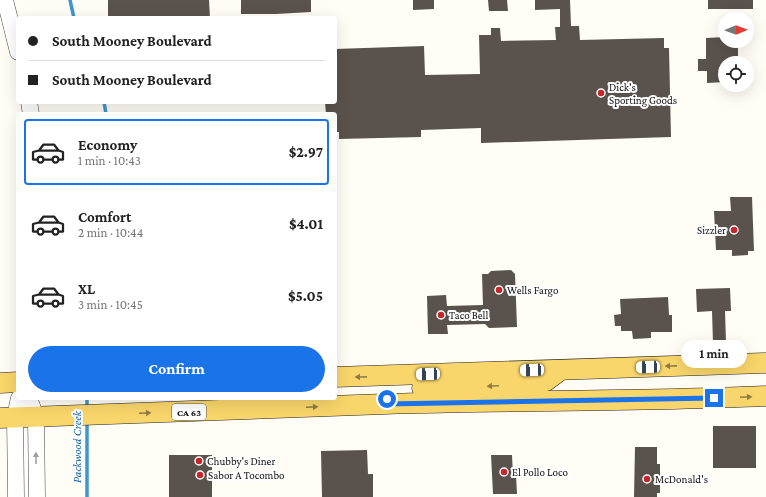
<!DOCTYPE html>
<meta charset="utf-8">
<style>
body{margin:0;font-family:"Crimson Pro",serif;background:#f6f6f6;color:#222;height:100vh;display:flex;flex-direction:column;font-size:15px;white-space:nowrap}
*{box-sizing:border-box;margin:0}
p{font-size:13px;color:#767676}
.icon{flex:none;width:22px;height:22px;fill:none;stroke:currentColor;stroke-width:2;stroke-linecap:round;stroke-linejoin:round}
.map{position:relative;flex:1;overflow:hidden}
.drawer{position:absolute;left:16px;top:112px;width:321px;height:288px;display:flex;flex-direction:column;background:#fff;border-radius:4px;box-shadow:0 4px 16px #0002}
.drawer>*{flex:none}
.hud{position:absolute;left:16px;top:16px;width:321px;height:88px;border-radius:4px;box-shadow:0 4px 16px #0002;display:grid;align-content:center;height:88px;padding:0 12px;background:#fff}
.needle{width:26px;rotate:89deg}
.tools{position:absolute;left:718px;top:12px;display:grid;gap:8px}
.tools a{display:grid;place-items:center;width:36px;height:36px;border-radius:50%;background:#fff;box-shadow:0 4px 16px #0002;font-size:20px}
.end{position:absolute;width:18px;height:18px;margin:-9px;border:5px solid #1a73e8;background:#fff;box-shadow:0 0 0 2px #fff}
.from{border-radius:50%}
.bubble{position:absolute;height:28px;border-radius:14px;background:#fff;box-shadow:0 4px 16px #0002;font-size:13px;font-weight:700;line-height:28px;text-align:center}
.car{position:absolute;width:12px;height:24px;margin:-12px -6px;border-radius:5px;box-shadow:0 0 3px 1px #0007;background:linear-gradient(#fff 24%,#345 0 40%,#fff 0 76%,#345 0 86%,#fff 0)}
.hud b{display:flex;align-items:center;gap:14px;height:38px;font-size:15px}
.hud b+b{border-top:1px solid #e0e0e0}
.hud i{width:10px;height:10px;background:#222}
ul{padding:7px 0 0;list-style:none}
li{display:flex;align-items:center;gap:12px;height:66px;margin:0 8px 6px;padding:0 4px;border:2px solid transparent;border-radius:4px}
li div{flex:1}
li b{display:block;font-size:15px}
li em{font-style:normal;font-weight:700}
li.active{border-color:#1a73e8}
li>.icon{width:36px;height:36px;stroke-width:1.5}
.cta{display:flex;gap:8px;margin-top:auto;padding:8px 12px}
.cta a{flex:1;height:46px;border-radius:24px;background:#1a73e8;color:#fff;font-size:16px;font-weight:700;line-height:46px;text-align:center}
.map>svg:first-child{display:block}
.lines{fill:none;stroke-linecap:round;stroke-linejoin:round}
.stream{stroke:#3f96cf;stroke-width:3.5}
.building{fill:#5a524d}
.tertiary-casing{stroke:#444;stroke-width:17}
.primary-casing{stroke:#222;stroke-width:21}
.tertiary{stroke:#fff;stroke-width:16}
.primary{stroke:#f9d66b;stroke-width:20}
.oneway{fill:#917d42}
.oneway2{fill:#a0a0a0}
.route{stroke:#1a73e8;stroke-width:5}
.poi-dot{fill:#c4262e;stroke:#fff;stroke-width:1.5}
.labels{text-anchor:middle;stroke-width:4;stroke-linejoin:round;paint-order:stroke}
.shield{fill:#fff;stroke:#585858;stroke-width:1}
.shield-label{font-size:10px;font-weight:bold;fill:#111}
.poi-label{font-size:11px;fill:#111;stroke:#fff;text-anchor:start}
.water-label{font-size:12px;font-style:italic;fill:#1768a6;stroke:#fff}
</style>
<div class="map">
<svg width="766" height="497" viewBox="0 0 766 497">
<rect width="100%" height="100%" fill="#fffdf5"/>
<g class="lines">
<g class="stream">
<polyline points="70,0 74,18"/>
<polyline points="104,102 106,114"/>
<polyline points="87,408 87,398"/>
<polyline points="87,422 87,497"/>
</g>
</g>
<g class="building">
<polygon points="108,0 209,0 210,18 108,18"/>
<polygon points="241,0 311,0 311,12 276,14 241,14"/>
<polygon points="413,0 434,0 434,9 413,10"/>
<polygon points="488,0 507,0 508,11 489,11"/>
<polygon points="535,0 570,0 571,26 579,26 580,40 664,38 664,48 669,48 671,137 481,143 481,128 421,130 421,137 339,139 339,132 335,132 335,114 326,114 325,102 335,102 335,49 424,46 425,75 480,74 479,35 491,35 491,28 500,28 501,41 556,40 555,27 560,27 560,9 535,10"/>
<rect x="708" y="0" width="45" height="9"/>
<polygon points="725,37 725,41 738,41 738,63 725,63 725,82 707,83 707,71 698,71 698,59 706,59 706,38"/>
<polygon points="730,197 752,197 754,251 748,251 748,255 732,256 732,250 716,250 714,211 731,211"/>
<polygon points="511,270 515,274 517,327 489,328 485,324 447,325 448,334 428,334 427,296 446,295 447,306 483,305 482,274 488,274 491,271"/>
<polygon points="730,288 731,311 725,311 726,343 713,343 712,311 697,312 696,289"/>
<polygon points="668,297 669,315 672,315 672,332 651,332 651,338 633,339 632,331 621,331 621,326 615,326 614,315 621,314 620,299"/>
<rect x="713" y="426" width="43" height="42"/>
<polygon points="635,447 657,447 657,464 660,464 660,493 657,493 657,497 634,497"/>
<polygon points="367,450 368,474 373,474 373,497 322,497 321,451"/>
<rect x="169" y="455" width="43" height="42"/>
<polygon points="491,455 512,455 513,475 516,475 517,494 493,494"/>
</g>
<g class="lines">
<defs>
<g id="tertiary">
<polyline points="5,0 18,52"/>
<polyline points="29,102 31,114"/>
<polyline points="29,398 36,417 37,497"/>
<polyline points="16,497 15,417 19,398"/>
</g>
<g id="primary">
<polyline points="335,377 766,363"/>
<polyline points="0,383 18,382"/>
<polyline points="422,388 532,385 546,381 558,372"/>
<path d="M0,418c128,-4 257,-10 385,-14 127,-4 254,-2 381,-8"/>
</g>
</defs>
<use href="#tertiary" class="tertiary-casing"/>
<use href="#primary" class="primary-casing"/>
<use href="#tertiary" class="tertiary"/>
<use href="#primary" class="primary"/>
</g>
<defs><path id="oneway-solid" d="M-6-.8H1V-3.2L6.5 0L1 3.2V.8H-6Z"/></defs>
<g class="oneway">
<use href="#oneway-solid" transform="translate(671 366) rotate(179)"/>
<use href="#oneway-solid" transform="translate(361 377) rotate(179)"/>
<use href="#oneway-solid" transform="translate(493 386) rotate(178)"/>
<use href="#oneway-solid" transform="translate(746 397) rotate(-2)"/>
<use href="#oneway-solid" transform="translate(312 407) rotate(-2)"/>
<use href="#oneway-solid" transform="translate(145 413) rotate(-2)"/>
</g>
<use class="oneway2" href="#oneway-solid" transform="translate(36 458) rotate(-91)"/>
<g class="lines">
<polyline class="route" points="387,399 386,404 714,398"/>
</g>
<g class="poi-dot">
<circle cx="601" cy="93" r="4"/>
<circle cx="734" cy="230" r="4"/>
<circle cx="499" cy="290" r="4"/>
<circle cx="441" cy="315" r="4"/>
<circle cx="199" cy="461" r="4"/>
<circle cx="504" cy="472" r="4"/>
<circle cx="200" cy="475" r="4"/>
<circle cx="647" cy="479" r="4"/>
</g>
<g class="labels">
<rect class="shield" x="172" y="404" width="34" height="16" rx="3"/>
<g class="shield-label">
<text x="189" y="416">CA 63</text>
</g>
<g class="poi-label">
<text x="609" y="91">Dick's<tspan x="609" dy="13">Sporting Goods</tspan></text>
<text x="726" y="234" text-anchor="end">Sizzler</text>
<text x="507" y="294">Wells Fargo</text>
<text x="449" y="319">Taco Bell</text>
<text x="207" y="465">Chubby's Diner</text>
<text x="512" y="476">El Pollo Loco</text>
<text x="208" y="479">Sabor A Tocombo</text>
<text x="655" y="483">McDonald's</text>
</g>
<g class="water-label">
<text transform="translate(77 447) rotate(-90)" y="4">Packwood Creek</text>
</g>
</g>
</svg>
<div class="tools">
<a><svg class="needle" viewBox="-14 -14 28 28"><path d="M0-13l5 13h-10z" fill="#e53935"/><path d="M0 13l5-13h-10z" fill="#767676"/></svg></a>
<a><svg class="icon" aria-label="locate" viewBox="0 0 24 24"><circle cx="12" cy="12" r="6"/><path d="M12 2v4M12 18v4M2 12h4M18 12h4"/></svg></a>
</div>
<i class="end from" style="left:387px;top:399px"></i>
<i class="end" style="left:714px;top:398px"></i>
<div class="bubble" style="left:681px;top:340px;width:66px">1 min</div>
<i class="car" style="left:648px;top:367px;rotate:268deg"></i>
<i class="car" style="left:532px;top:370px;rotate:268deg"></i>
<i class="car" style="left:428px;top:374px;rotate:268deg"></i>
<div class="hud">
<b><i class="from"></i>South Mooney Boulevard</b>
<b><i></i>South Mooney Boulevard</b>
</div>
<section class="drawer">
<ul>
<li class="active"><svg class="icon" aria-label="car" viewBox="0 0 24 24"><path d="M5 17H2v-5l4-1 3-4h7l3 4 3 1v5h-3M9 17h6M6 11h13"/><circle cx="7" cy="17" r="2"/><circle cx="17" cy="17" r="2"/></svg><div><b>Economy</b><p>1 min · 10:43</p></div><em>$2.97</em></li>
<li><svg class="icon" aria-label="car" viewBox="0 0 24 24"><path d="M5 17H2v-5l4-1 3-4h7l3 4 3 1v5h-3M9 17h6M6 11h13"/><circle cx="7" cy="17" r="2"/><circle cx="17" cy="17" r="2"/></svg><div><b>Comfort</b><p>2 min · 10:44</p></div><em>$4.01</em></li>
<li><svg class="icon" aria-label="car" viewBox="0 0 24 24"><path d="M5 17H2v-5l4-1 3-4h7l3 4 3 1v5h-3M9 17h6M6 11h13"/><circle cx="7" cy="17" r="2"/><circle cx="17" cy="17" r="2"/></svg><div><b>XL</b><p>3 min · 10:45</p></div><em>$5.05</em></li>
</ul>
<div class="cta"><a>Confirm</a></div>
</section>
</div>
